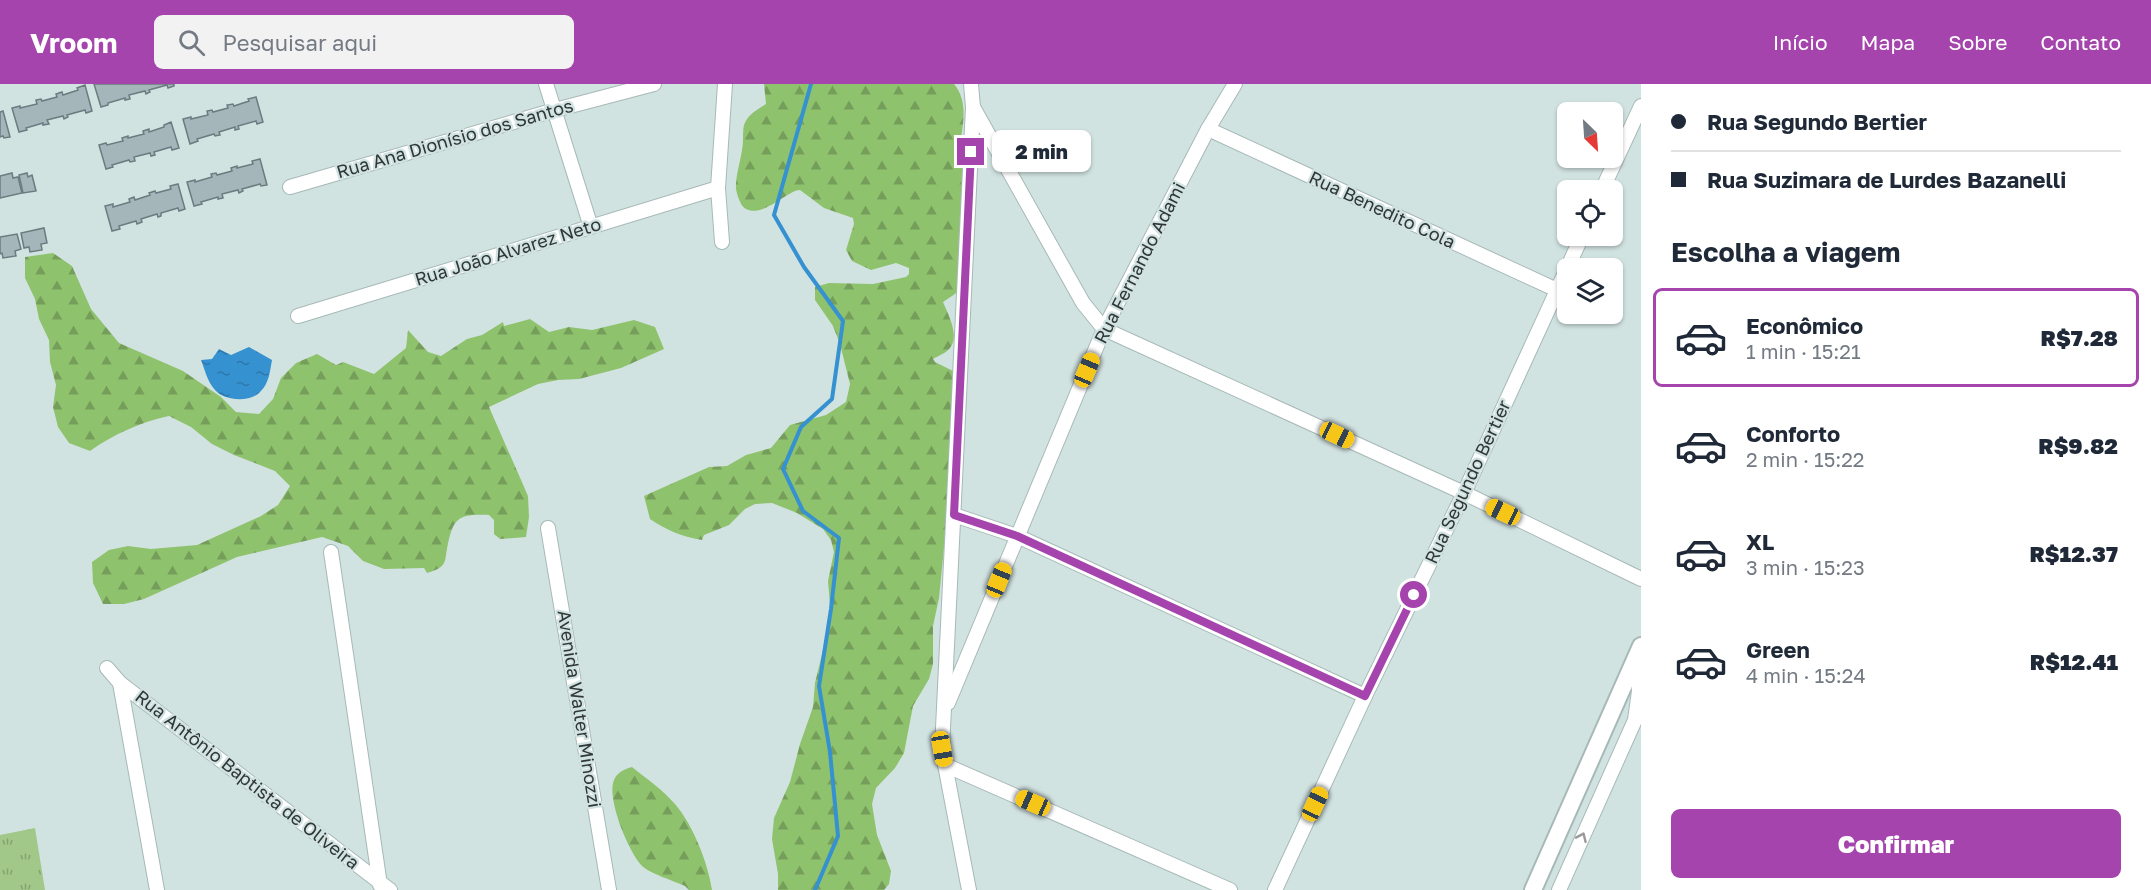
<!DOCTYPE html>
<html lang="pt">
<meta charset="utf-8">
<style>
body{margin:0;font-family:"Golos Text",sans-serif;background:#f2f2f3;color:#1f2937;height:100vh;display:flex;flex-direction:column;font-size:22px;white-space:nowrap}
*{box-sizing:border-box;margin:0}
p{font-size:20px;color:#747a83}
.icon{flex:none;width:33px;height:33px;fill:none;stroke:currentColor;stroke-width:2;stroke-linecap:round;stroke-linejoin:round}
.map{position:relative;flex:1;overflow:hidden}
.drawer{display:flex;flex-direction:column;background:#fff;width:510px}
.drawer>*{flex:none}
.banner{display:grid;align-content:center;height:132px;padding:0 30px;background:#fff}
.needle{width:39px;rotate:155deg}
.tools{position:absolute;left:1557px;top:18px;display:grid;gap:12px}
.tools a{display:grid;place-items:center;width:66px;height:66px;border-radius:9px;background:#fff;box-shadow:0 2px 4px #0004;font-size:30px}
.end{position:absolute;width:27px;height:27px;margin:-14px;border:8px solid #a444ac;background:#fff;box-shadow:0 0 0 3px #fff}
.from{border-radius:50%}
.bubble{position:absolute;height:42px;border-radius:9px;background:#fff;box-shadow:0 2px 4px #0004;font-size:20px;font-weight:800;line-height:42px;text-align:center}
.car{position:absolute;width:18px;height:36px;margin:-18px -9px;border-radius:8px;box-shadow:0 0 4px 2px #0007;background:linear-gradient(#f5c518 24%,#345 0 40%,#f5c518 0 76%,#345 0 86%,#f5c518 0)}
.banner b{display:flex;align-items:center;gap:21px;height:57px;font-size:22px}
.banner b+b{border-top:2px solid #e0e1e3}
.banner i{width:15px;height:15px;background:#1f2937}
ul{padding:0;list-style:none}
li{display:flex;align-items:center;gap:18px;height:99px;margin:0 12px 9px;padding:0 18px;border:3px solid transparent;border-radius:9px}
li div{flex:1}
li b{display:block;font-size:22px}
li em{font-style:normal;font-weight:800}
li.current{border-color:#a444ac}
li>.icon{width:54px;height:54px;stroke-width:1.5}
h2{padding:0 30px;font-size:27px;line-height:72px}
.cta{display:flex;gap:12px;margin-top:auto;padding:12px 30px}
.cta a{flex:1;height:69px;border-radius:9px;background:#a444ac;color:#fff;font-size:24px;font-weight:800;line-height:69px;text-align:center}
header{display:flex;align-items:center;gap:36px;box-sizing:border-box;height:84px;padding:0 30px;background:#a444ac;color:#fff}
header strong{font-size:28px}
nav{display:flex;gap:33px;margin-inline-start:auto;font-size:21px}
.search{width:420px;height:54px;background:#f2f2f3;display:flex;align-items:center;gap:15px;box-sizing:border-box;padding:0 21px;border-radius:9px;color:#747a83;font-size:22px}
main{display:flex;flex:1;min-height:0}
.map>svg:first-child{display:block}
.grass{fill:url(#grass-tufts)}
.forest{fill:url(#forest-firs)}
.water{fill:url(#water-ripples)}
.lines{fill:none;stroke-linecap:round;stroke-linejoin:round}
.stream{stroke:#3591d0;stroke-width:4}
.building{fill:#a5b6ba;stroke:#6c7b80;stroke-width:1.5}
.minor-casing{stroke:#a7b9b7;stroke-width:16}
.tertiary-casing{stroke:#a7b9b7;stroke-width:20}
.minor{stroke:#fff;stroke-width:14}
.tertiary{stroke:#fff;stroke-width:16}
.oneway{stroke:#989b9a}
.route{stroke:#a444ac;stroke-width:8}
.labels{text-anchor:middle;stroke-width:4.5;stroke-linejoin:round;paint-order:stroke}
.street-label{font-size:18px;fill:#303736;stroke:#d1e3e1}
</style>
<header>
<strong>Vroom</strong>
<div class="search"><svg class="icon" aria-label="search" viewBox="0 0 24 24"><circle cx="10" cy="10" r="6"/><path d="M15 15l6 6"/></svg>Pesquisar aqui</div>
<nav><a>Início</a><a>Mapa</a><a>Sobre</a><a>Contato</a></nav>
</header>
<main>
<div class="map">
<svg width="1641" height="806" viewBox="0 0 1641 806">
<defs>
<pattern id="grass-tufts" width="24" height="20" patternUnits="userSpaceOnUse" patternTransform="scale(1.5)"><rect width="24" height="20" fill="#a1c889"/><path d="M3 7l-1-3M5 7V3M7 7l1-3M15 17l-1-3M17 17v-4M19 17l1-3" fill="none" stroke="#84a371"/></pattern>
<pattern id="forest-firs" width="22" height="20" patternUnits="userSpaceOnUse" patternTransform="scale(1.5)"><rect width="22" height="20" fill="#8fc26d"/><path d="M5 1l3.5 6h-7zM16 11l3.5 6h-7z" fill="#759e5a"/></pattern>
<pattern id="water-ripples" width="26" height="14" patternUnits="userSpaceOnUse" patternTransform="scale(1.5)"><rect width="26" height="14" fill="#3591d0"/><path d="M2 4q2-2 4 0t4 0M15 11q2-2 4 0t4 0" fill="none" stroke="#2d77aa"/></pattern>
</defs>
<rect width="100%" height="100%" fill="#d1e3e1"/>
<polygon class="grass" points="35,744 45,806 0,806 0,751"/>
<g class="forest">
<path d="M764,0h190c15,18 9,43 5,64l12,20 -11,119 -5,7 -12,8c5,12 17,34 7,46 -4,5 -12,8 -17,11l2,3 18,9 4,16 -13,161 -5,50 -6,28v38l-4,15 -16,27 -9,47 -9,15 -19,20 -4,16 5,31 14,36 -2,13 -5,6h-106v-16l-6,-35 2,-21 16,-36 10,-38 13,-37 2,-24 16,-66 -3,-36 6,-29 -3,-12 -8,-11 -26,-16 -25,-10 -17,1 -10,5 -16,16 -25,10 -2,5c-22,-4 -34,-9 -52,-21l-6,-23 65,-29 18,-1 19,-11 25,-7 19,-23 36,-10 20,-13 4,-18 -10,-40 -7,-18 -18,-26v-13l14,-4 44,1 33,-7 3,-3v-6l-13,-5 -25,7 -19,-9 -6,-11 8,-26 -1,-6 -29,-10 -24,-18c-12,0 -37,28 -54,19 -5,-2 -9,-14 -10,-20 -1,-14 7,-34 7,-50 0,-4 0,-10 1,-14 4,-11 13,-15 22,-21z"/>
<path d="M53,169l19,13 19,43 28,34 64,28 38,26 15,15 23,2 14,-15 8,-21 15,-15 21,-9 19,11 7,-3 31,12 32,-26 2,-18 20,22 13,4 26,-17 15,-4 21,-13 1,4 26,-7 19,13 20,-5 23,3 42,-10 21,7 9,22 -43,19 -42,11 -21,1 -20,4 -49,23 39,89 1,21 -3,20 -26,2 -6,-5v-14l-5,-5c-32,-1 -36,3 -42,34 -1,4 -1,10 -3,14 -3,6 -11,8 -17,10l-3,-5 -40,1 -21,-8 -15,-15 -26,-9 -85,20 -93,42 -20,5h-21l-10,-21 -1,-21 17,-12 19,-4 23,3 46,-4 64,-29 17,-11 12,-19 -15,-15 -41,-16 -22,-11 -21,-17 -22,-11c-28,6 -55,18 -79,35l-21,-8 -11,-16 -5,-20 3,-22 -6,-23 -1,-22 -10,-21 -4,-20 -10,-21v-21z"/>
<path d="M632,683c15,12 31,23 43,37 18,21 33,59 37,86h-23l-4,-4c-11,-5 -34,-12 -43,-20 -13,-13 -36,-68 -28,-86 3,-8 11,-11 18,-13z"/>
</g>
<path class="water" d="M249,263l23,13c-2,11 -3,23 -11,31 -10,12 -37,10 -46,-1 -8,-9 -10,-20 -14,-30l11,-1 7,-10 12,6z"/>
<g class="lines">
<polyline class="stream" points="811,0 774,131 804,183 843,237 832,315 801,343 783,385 803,427 839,454 831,525 819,602 830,668 838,752 815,806"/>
</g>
<g class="building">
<polygon points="94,0 174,0 174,2 168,4 167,1 149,6 150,8 146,10 145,7 129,11 130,15 125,16 125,14 108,19 108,21 101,23"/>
<polygon points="85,1 92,27 86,29 85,26 67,31 68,33 64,35 63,32 47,36 49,40 43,41 43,39 26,44 27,46 19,48 12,24 20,22 20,24 37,20 36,16 41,15 42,17 57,13 56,10 62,8 63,11 78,6 77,4"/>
<polygon points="256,13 263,38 257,40 256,37 238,42 239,45 235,46 235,43 219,48 220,51 215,52 214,50 197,55 198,57 190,60 183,35 191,33 191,35 208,31 207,27 212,26 213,28 228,24 227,21 233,20 234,22 249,17 248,15"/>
<polygon points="3,27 10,53 4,54 3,52 0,53 0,28"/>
<polygon points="171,38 179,64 172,66 171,63 154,68 155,71 151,72 150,69 134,73 135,77 130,78 129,76 112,81 113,83 106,85 99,61 106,59 107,61 123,57 122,54 128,52 128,54 144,50 143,47 149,45 149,48 164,43 164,41"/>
<polygon points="260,75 267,101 261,102 260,100 242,105 243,107 239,109 238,106 222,110 223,114 218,115 218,113 201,118 202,120 194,122 187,98 195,96 195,98 212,93 211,90 216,89 217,91 232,87 231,84 237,82 237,84 253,80 252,77"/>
<polygon points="12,89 13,94 18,93 22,109 0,114 0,92"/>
<polygon points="27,89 28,93 32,91 36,107 23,109 19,91"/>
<polygon points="178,100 185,125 179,127 178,124 161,129 161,132 158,133 157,130 141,135 142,138 137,140 136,137 119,142 120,145 112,147 105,122 113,120 113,123 130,118 129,115 134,113 135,116 150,111 149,109 155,107 156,109 171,105 170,102"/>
<polygon points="44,144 47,159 41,160 42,166 30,168 29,163 24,164 21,149"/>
<polygon points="17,150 21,165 15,167 16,172 3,174 2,169 0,170 0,153"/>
</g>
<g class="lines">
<defs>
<g id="minor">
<polyline points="546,0 591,143"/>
<polyline points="973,23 1083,219 1104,245 1464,409 1641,495"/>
<polyline points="1208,45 1557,206"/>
<polyline points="290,103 555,26 654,0"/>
<polyline points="1602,106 1641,22"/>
<polyline points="722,158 718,104 725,0"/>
<polyline points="298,232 718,104"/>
<polyline points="954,431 1017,452 1365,612"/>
<polyline points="548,444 609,806"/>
<polyline points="331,468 380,801"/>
<polyline points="107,584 120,599 390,806"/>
<polyline points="120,599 157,806"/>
<polyline points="948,619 1104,245 1208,45 1235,0"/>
<polyline points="945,681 1230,806"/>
<polyline points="969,806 942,665 973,23 971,0"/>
<polyline points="1275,806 1365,612 1464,409 1582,152"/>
<polyline points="1559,806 1635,636 1639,607 1636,573"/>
</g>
<polyline id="tertiary" points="1533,806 1641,562"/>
</defs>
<use href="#minor" class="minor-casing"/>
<use href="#tertiary" class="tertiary-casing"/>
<use href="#minor" class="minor"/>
<use href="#tertiary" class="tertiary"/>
</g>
<defs><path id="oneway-chevron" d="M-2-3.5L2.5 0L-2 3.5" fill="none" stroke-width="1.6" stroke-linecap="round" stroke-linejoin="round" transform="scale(1.5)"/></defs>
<use class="oneway" href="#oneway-chevron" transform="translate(1582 753) rotate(-66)"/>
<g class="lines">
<polyline class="route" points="971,68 954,431 1017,452 1365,612 1414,511"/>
</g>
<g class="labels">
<g class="street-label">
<text transform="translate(455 55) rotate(-16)" y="6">Rua Ana Dionísio dos Santos</text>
<text transform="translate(1382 126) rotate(25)" y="6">Rua Benedito Cola</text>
<text transform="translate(508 168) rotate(-17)" y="6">Rua João Alvarez Neto</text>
<text transform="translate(1140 179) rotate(-63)" y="6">Rua Fernando Adami</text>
<text transform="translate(1468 398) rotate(-65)" y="6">Rua Segundo Bertier</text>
<text transform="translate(579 625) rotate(81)" y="6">Avenida Walter Minozzi</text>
<text transform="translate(247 696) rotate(38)" y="6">Rua Antônio Baptista de Oliveira</text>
</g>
</g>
</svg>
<div class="tools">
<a><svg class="needle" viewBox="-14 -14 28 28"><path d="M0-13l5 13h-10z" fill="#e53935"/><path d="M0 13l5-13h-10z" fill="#747a83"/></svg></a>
<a><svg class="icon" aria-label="locate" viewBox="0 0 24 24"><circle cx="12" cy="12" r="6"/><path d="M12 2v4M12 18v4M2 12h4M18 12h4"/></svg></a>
<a><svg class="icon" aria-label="layers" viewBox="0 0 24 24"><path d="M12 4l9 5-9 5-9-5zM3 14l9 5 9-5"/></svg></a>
</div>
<i class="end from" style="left:1414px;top:511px"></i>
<i class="end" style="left:971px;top:68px"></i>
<div class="bubble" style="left:992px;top:46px;width:99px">2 min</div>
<i class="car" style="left:1087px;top:286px;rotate:23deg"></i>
<i class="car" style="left:1337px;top:351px;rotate:115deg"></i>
<i class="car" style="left:1503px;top:428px;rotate:295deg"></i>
<i class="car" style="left:999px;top:496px;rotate:22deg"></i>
<i class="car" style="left:942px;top:665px;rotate:170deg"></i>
<i class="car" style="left:1033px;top:719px;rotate:294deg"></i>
<i class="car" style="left:1315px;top:720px;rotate:25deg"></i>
</div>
<section class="drawer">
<div class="banner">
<b><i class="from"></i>Rua Segundo Bertier</b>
<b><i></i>Rua Suzimara de Lurdes Bazanelli</b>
</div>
<h2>Escolha a viagem</h2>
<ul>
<li class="current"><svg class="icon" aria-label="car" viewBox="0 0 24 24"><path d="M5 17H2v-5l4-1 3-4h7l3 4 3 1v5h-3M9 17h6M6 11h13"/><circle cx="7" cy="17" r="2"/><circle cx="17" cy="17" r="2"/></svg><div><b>Econômico</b><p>1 min · 15:21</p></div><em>R$7.28</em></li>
<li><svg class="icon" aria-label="car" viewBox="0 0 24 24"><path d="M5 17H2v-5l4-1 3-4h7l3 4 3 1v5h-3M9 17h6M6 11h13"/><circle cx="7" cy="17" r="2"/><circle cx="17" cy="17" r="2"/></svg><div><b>Conforto</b><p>2 min · 15:22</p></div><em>R$9.82</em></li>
<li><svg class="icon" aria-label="car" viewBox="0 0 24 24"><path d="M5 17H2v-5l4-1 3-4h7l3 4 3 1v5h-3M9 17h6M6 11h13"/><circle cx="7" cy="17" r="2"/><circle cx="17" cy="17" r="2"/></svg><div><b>XL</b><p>3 min · 15:23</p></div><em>R$12.37</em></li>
<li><svg class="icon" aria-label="car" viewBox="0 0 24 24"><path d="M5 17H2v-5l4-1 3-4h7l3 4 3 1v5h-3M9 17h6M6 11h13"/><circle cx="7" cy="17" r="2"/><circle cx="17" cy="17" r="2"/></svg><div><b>Green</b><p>4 min · 15:24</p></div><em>R$12.41</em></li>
</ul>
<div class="cta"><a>Confirmar</a></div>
</section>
</main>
